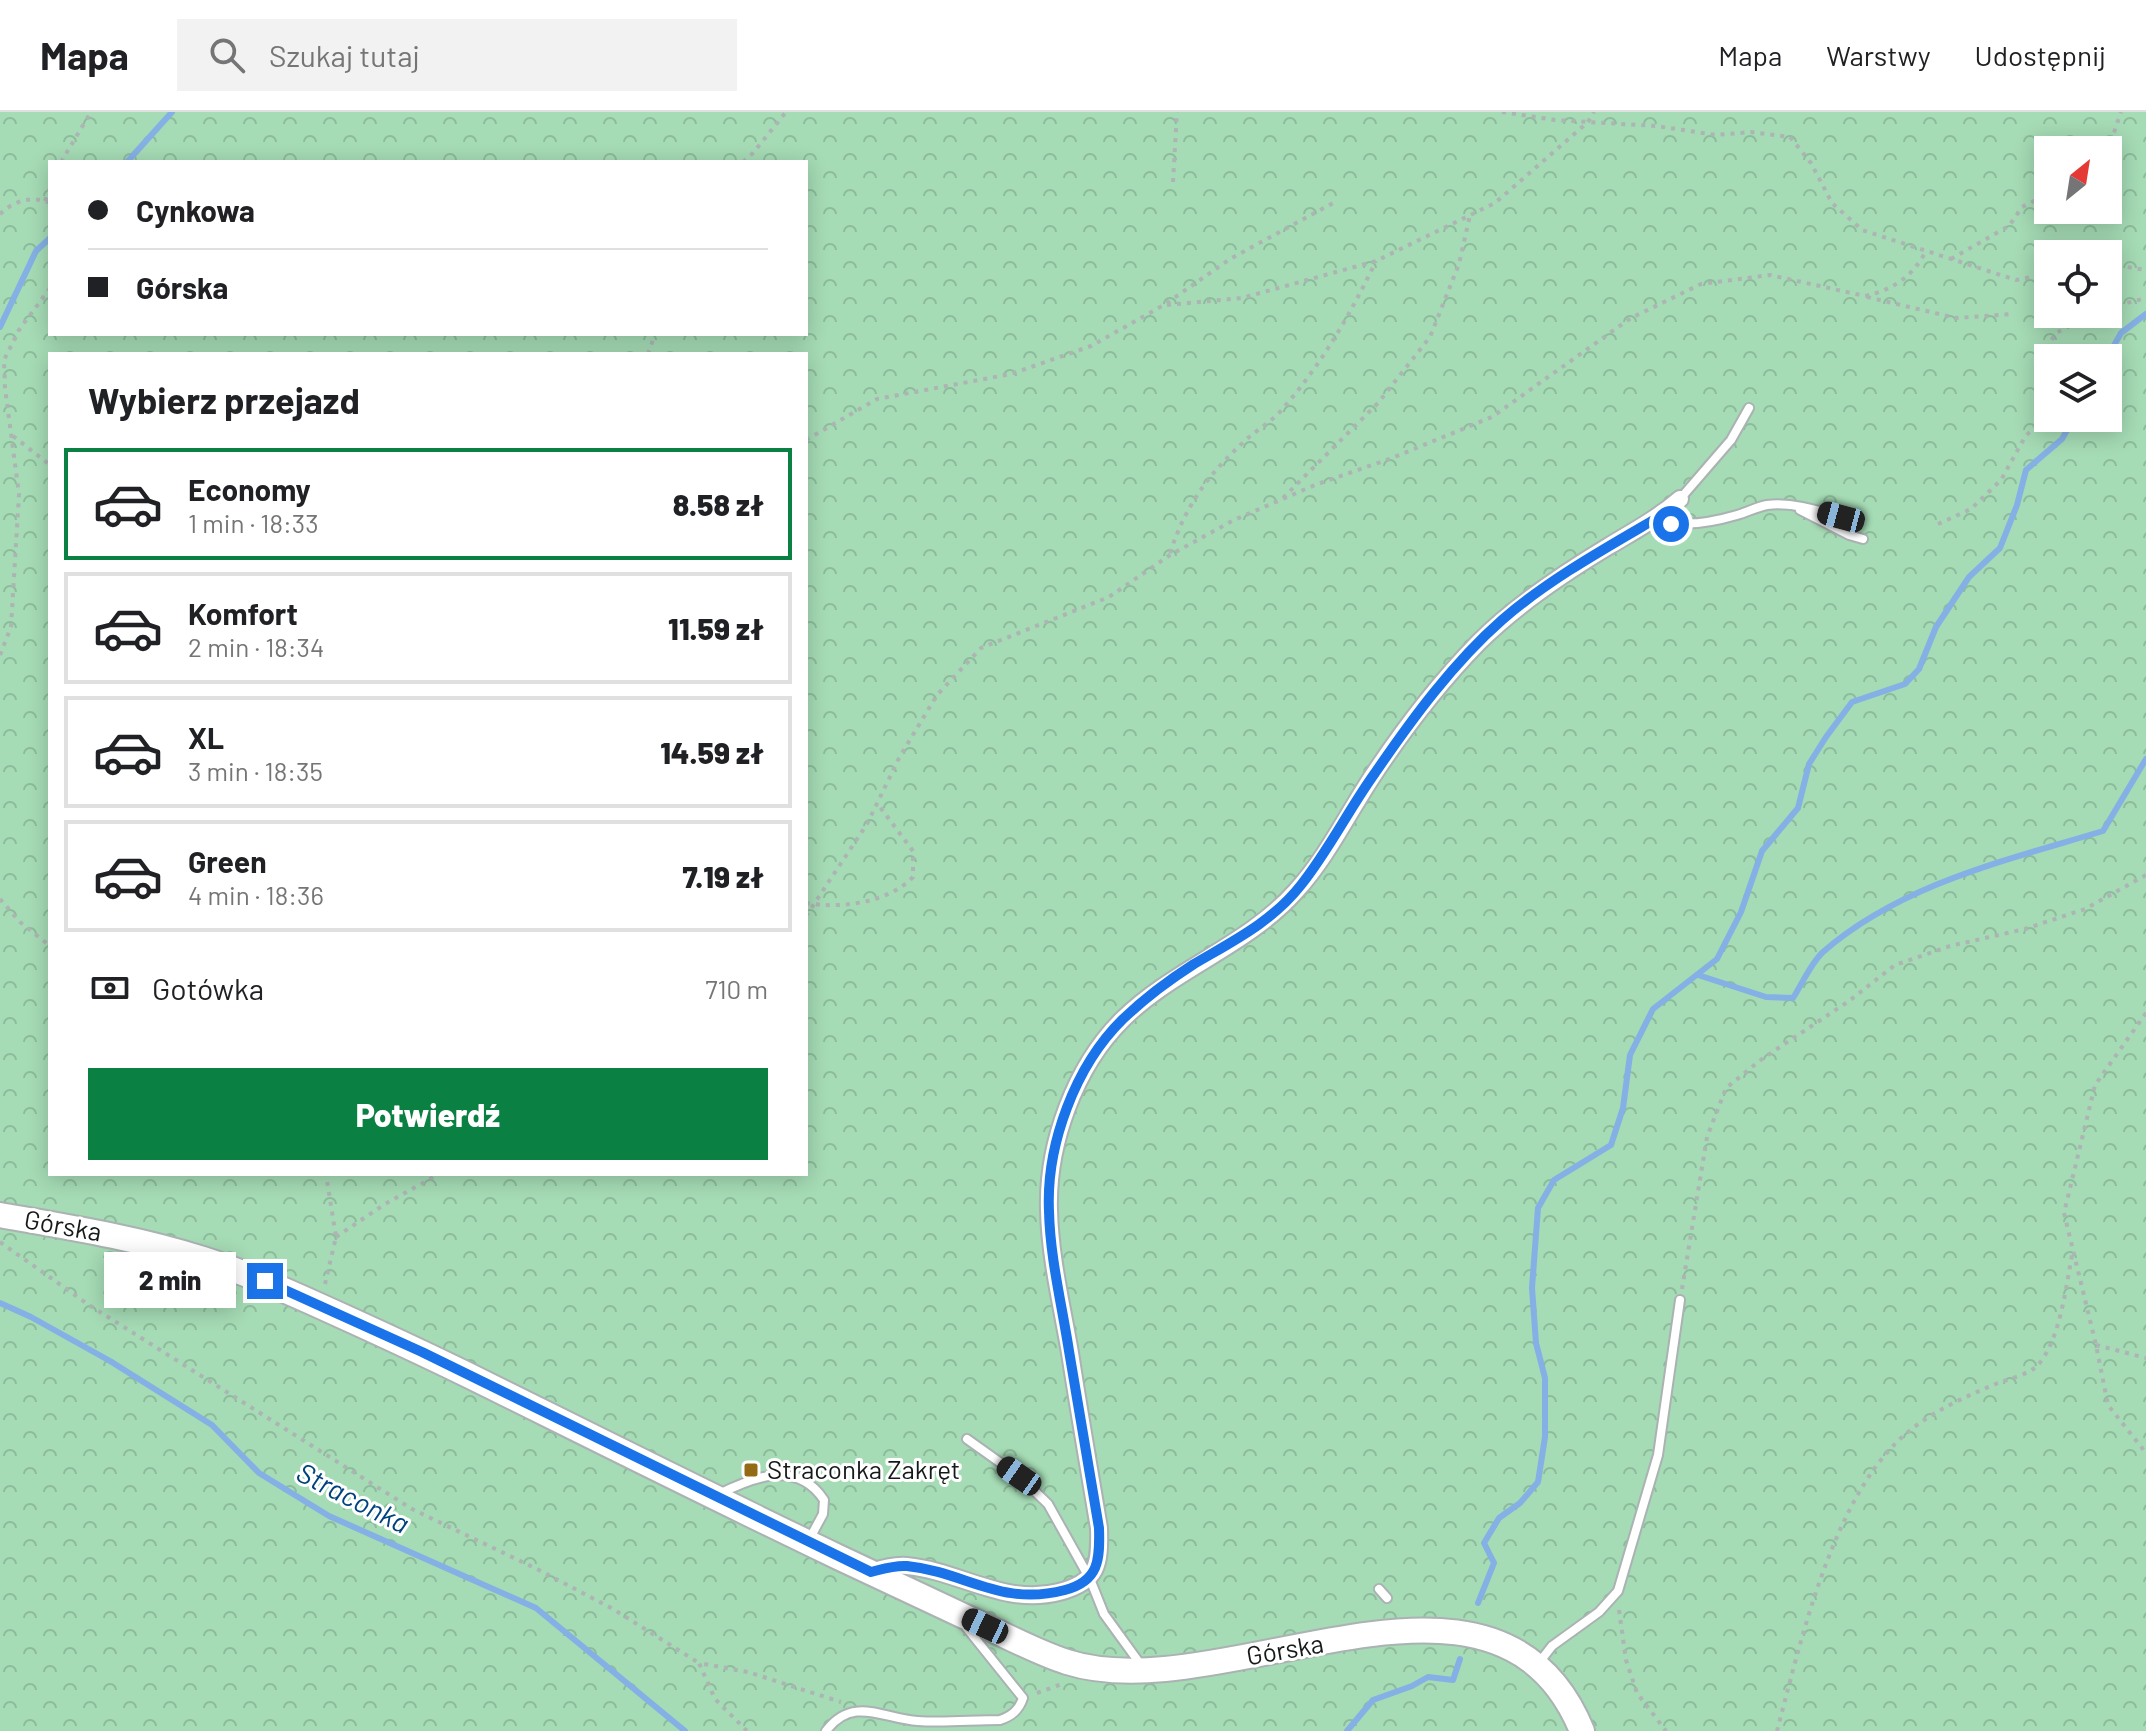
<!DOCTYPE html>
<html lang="pl">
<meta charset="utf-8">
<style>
body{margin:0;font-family:Barlow,sans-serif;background:#f2f2f2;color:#202124;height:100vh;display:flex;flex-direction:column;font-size:30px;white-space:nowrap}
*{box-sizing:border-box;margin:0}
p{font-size:26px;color:#757577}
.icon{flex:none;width:44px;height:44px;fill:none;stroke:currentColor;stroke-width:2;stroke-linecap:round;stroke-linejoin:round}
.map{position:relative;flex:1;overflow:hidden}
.details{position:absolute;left:48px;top:240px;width:760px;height:824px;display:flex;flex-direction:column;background:#fff;border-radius:0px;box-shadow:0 4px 20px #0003}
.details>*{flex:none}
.guide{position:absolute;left:48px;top:48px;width:760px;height:176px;border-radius:0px;box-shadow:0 4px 20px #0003;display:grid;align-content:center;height:176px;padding:0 40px;background:#fff}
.needle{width:52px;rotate:30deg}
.controls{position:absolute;left:2034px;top:24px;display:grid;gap:16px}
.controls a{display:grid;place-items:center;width:88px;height:88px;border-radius:0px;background:#fff;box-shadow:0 4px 20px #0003;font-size:40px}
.end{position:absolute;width:36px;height:36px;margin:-18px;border:10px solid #1a73e8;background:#fff;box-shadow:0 0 0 4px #fff}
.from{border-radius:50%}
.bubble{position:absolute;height:56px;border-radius:0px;background:#fff;box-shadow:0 4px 20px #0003;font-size:26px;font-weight:800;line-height:56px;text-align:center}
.car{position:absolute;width:24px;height:48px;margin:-24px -12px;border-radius:10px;box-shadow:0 0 6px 2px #0007;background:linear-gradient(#222 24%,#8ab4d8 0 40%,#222 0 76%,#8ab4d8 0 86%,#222 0)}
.guide b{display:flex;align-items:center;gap:28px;height:76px;font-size:30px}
.guide b+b{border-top:2px solid #e0e0e0}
.guide i{width:20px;height:20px;background:#202124}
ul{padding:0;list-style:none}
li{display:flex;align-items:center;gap:24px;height:112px;margin:0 16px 12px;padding:0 24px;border:4px solid #e0e0e0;border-radius:0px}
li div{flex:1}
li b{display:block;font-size:30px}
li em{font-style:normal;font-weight:800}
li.active{border-color:#0b8043}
li>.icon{width:72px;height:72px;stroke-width:1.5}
h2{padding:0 40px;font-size:36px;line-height:96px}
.pay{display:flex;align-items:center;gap:20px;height:88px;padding:0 40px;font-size:30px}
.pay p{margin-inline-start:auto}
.cta{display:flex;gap:16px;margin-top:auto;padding:16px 40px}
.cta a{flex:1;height:92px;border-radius:0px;background:#0b8043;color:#fff;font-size:32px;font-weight:800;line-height:92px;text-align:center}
header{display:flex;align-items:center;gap:48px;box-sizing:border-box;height:112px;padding:0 40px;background:#fff;border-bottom:2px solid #e0e0e0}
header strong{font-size:38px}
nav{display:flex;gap:44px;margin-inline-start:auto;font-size:28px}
.search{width:560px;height:72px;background:#f2f2f2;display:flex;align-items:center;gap:20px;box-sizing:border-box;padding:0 28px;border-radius:0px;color:#757577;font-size:30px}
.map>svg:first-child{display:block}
.park{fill:url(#park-crowns);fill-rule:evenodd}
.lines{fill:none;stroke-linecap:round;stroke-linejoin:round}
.stream{stroke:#85b0e5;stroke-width:6}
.lane-casing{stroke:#aab2b3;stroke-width:12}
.street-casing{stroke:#aab2b3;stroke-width:20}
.secondary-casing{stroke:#aab2b3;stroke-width:28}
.path{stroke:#adb4b4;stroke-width:4;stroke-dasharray:4 6;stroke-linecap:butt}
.lane{stroke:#fff;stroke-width:8}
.street{stroke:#fff;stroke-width:16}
.secondary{stroke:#fff;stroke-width:24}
.route{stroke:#1a73e8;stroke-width:10}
.poi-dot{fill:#946a14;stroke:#fff;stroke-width:3}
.labels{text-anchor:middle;stroke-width:6;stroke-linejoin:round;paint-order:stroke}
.street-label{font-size:26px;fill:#161919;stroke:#fff}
.poi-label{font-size:26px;fill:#161919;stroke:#fff;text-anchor:start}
.water-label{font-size:28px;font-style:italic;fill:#00427f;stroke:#fff}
</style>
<header>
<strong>Mapa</strong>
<div class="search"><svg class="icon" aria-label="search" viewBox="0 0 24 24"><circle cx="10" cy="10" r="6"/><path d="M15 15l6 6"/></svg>Szukaj tutaj</div>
<nav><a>Mapa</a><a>Warstwy</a><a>Udostępnij</a></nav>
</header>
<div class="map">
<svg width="2146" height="1619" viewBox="0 0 2146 1619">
<defs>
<pattern id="park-crowns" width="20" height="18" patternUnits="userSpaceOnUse" patternTransform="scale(2)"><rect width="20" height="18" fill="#a5dbb5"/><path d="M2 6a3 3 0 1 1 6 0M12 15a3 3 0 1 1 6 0" fill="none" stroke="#8dbb9b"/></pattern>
</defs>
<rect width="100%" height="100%" fill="#eef7f7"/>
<path class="park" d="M0,0h2146v1619h-2146zM2048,38h60v60h-60zM50,50h756v172h-756zM2048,142h60v60h-60zM50,242h756v820h-756zM2048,246h60v60h-60z"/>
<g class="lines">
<g class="stream">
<polyline points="127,50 172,0"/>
<polyline points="0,215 36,139 50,126"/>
<polyline points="2107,246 2121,221 2146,202"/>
<path d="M1698,863l68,22 27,1c9,-14 18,-35 30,-46 78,-68 184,-92 280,-121l43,-72"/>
<polyline points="0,1191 31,1205 110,1249 212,1313 259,1361 329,1404 536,1496 685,1619"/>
<polyline points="1478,1491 1494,1451 1484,1431 1499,1406 1520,1391 1538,1370 1545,1325 1545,1266 1536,1231 1532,1176 1538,1096 1554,1068 1611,1033 1623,996 1630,943 1653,897 1717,847 1741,800 1762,739 1798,696 1809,652 1826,625 1852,590 1905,572 1919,557 1936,515 1969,465 2000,436 2017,393 2026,358 2062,327 2074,306"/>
<polyline points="1347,1619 1373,1588 1412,1574 1428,1565 1453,1568 1460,1547"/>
</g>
<defs>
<g id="lane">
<polyline points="1680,387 1731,328 1749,296"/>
<polyline points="1800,398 1849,423 1863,427"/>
<path d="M1658,406c23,11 55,4 79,-3 10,-3 20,-8 30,-10 25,-3 50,5 74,12"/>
<polyline points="967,1327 1019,1364 1048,1392 1090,1467 1104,1502 1141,1553"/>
<path d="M717,1383c36,-18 80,-36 107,5l-1,14 -13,24"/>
<polyline points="1379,1477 1387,1486"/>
<polyline points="1538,1552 1552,1534 1599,1500 1618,1479 1658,1343 1680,1188"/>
<path d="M826,1619c27,-36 57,-12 92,-10 25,2 55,-1 82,-1 12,-4 19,-10 23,-22l-57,-71"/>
</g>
<path id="street" d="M871,1460c12,-4 23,-7 36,-6 53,5 97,40 152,26 39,-10 41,-27 40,-64 -10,-59 -20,-117 -29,-175 -8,-47 -20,-95 -21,-143 -2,-66 26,-144 74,-191 52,-51 124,-73 173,-128 31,-34 51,-76 76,-114 31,-47 67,-94 106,-134 38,-38 86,-70 131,-97 25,-15 49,-28 71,-47"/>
<path id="secondary" d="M0,1103c68,12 137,23 203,44 44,14 86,33 128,52 53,24 105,48 157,74 117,58 233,116 350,172 50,23 99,47 149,70 26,12 52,26 80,35 156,50 430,-140 515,69"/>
</defs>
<use href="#lane" class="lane-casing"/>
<use href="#street" class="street-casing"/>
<use href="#secondary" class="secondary-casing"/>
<g class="path">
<polyline points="1502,0 1555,8 1656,14 1716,23 1751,20 1790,25 1811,51 1832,91 1862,118 2016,168 2048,162"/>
<polyline points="2105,38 2111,29 2121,0"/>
<polyline points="61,50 91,0"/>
<polyline points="743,50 753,41 786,0"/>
<polyline points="1173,70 1177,0"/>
<polyline points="45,89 50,76"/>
<path d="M0,102c14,-13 31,-19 50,-11"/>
<polyline points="1951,147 2009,114 2022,95 2048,82"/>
<polyline points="2108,152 2146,158"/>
<polyline points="1867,185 1956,206 2013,202"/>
<polyline points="1167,193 1242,186 1376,149 1495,91 1588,10 1594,0"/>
<polyline points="2108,196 2146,186"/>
<polyline points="648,242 655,222"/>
<polyline points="2059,246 2051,229 2056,221 2094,202"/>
<polyline points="13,324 50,353"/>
<polyline points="806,328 877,287 1011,262 1091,234 1164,193 1230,147 1333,91"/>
<polyline points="1283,386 1378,291 1430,225 1459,152 1470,103"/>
<polyline points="1938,412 1971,397 2001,368 2025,325 2048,300"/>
<path d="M1170,441c16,-49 40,-81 78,-115 12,-10 27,-19 37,-32 38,-44 66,-93 91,-145"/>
<polyline points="0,543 11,515 19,382 5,276 4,248 19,218 50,176"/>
<polyline points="0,787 20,810 50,834"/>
<path d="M806,791c34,6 82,0 107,-26v-26l-36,-48"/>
<path d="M806,804l61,-92 32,-66 38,-63 44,-47 128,-51 61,-42 64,-35 81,-35 77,-27 100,-41 139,-99 70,-34 69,-9 95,21c28,-6 48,-20 61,-45"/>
<polyline points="2146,901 2095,973 2064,1101 2096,1233 2108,1293 2146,1341"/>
<polyline points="336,1125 385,1092 439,1062"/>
<polyline points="0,1130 89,1193 412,1397 539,1458 613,1497 699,1551"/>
<polyline points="325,1172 336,1125 326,1062"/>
<polyline points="1682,1177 1707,1025 1726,976 1762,947 1849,889 1895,853 1950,834 2025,817 2085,797 2146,763"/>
<polyline points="2096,1233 2146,1246"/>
<polyline points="1619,1498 1626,1548 1637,1581 1666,1619"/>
<polyline points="1037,1581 1062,1572"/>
<polyline points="747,1619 715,1587 699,1551 748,1560 841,1590"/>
<path d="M1777,1619c23,-87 53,-220 117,-286 29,-30 66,-46 104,-62 11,-4 31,-9 39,-17 24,-26 29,-82 36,-116"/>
</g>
<use href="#lane" class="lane"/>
<use href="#street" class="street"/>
<use href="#secondary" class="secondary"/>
</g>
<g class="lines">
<path class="route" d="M265,1169l157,71 449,220c12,-3 23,-7 36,-6 59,6 93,41 158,24 34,-9 35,-30 34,-62 -10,-59 -20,-118 -30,-177 -7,-46 -19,-93 -20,-140 -3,-66 26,-145 74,-192 22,-21 46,-39 71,-55 39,-23 78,-42 107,-79 28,-35 48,-76 74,-112 37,-54 78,-110 127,-153 46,-40 102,-71 155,-102l14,6"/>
</g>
<rect class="poi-dot" x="743" y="1350" width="16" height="16" rx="4"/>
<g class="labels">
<g class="street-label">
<text transform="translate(63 1114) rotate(10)" y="9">Górska</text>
<text transform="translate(1285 1538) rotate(-10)" y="9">Górska</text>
</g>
<g class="poi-label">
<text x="767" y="1367">Straconka Zakręt</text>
</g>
<g class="water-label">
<text transform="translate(353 1386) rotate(27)" y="10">Straconka</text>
</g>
</g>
</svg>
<div class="controls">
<a><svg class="needle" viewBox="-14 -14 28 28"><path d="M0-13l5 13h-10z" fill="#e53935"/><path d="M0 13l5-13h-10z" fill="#757577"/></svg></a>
<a><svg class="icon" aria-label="locate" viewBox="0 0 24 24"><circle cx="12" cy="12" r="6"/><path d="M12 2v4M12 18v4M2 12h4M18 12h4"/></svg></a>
<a><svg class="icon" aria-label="layers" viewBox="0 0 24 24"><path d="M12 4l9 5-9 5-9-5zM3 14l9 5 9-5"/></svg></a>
</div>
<i class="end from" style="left:1671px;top:412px"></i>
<i class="end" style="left:265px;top:1169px"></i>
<div class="bubble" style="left:104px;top:1140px;width:132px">2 min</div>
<i class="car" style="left:1841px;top:405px;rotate:285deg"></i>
<i class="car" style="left:1019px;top:1364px;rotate:305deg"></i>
<i class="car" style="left:985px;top:1514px;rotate:295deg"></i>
<div class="guide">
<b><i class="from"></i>Cynkowa</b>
<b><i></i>Górska</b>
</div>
<section class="details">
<h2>Wybierz przejazd</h2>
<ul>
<li class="active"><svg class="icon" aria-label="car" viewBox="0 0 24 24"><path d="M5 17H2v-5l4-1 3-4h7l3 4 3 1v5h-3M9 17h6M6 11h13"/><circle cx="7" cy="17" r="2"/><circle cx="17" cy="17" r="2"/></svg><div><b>Economy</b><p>1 min · 18:33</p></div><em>8.58 zł</em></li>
<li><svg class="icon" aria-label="car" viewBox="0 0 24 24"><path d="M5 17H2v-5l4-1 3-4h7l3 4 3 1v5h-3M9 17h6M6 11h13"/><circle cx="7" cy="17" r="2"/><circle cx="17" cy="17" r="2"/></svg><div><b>Komfort</b><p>2 min · 18:34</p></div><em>11.59 zł</em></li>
<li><svg class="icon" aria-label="car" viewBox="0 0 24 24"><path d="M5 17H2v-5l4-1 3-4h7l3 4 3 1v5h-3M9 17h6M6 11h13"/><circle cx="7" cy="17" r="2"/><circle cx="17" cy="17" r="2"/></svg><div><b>XL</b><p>3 min · 18:35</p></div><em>14.59 zł</em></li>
<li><svg class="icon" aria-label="car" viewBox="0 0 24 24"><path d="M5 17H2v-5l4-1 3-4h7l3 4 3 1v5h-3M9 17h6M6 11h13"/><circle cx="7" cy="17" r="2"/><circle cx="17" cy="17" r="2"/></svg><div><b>Green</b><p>4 min · 18:36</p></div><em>7.19 zł</em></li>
</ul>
<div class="pay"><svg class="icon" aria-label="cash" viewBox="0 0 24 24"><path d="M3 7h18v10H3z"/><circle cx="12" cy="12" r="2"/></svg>Gotówka<p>710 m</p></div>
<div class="cta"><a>Potwierdź</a></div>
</section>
</div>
